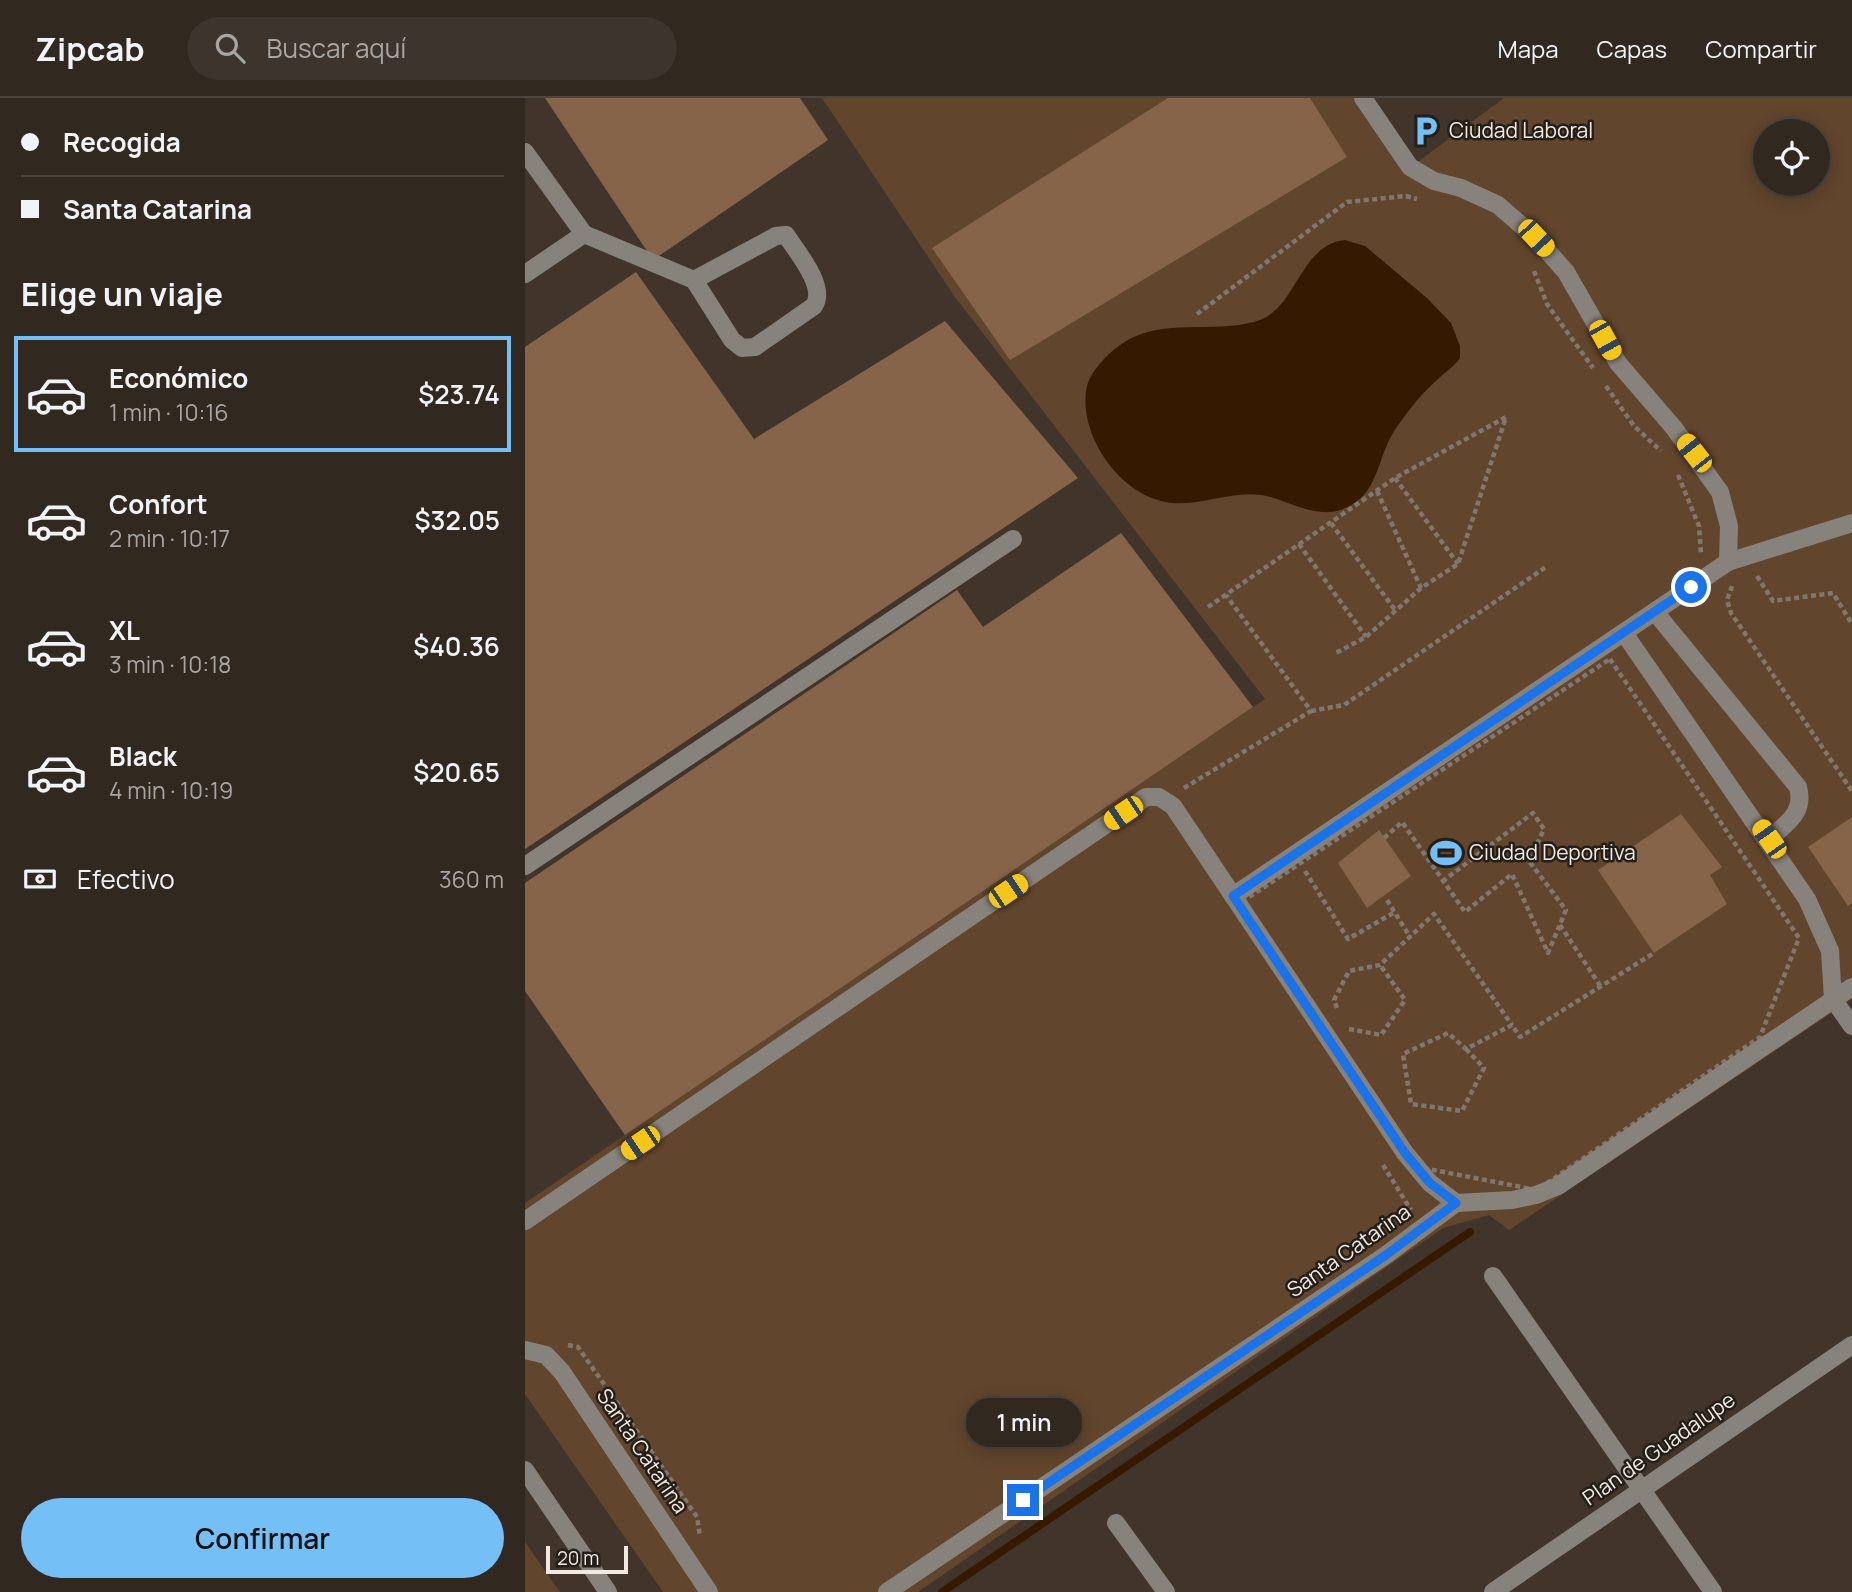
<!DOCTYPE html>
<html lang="es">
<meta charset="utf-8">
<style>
body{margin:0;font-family:Manrope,sans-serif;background:#3d342d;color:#f1f3f6;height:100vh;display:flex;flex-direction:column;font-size:26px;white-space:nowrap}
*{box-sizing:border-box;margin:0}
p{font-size:23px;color:#a8a6a5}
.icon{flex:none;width:38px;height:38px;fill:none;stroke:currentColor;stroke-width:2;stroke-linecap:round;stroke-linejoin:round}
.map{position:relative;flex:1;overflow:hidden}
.details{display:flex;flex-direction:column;background:#312820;width:525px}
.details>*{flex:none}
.top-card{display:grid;align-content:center;height:154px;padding:0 21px;background:#312820}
.tools{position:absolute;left:1228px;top:21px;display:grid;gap:14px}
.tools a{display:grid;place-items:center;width:77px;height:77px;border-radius:50%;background:#312820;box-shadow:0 4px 18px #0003,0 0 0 2px #4c443e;font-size:35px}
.scale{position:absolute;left:21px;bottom:18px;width:82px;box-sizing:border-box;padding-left:7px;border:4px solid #f1e9e2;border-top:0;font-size:19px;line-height:24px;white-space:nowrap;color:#f1e9e2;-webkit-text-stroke:5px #241e19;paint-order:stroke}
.end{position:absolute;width:32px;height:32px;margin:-16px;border:9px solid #1a73e8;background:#fff;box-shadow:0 0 0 4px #fff}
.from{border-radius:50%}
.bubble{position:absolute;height:49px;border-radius:24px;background:#312820;box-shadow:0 4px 18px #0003,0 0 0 2px #4c443e;font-size:23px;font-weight:600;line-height:49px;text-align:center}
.car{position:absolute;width:21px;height:42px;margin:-21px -10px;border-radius:9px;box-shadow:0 0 5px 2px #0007;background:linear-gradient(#f5c518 24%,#345 0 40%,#f5c518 0 76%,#345 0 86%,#f5c518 0)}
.top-card b{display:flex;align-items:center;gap:24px;height:66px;font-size:26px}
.top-card b+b{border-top:2px solid #4c443e}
.top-card i{width:18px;height:18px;background:#f1f3f6}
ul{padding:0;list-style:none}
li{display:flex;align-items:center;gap:21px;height:116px;margin:0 14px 10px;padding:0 7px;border:4px solid transparent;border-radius:0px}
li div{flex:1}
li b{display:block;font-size:26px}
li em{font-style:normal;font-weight:600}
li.selected{border-color:#74c0f6}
li>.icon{width:63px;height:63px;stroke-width:1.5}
h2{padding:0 21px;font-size:32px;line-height:84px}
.pay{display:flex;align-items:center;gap:18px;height:77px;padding:0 21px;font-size:26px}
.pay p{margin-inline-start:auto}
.button{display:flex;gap:14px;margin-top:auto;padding:14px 21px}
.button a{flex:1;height:80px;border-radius:42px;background:#74c0f6;color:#111;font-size:28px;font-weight:600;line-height:80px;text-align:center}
header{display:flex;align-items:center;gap:42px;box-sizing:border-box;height:98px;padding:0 35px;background:#312820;border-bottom:2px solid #4c443e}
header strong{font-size:33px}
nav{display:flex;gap:38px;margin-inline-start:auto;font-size:24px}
.search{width:490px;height:63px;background:#3d342d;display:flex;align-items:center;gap:18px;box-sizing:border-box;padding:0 24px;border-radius:38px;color:#a8a6a5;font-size:26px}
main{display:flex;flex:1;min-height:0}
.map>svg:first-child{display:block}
.green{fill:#61452d;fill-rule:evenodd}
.water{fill:#351a00}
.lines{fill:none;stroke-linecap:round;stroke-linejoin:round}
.stream{stroke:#351a00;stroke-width:8}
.building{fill:#856449}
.path{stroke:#81776e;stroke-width:4.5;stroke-dasharray:5 3.5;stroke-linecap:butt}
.minor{stroke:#88827d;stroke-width:18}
.route{stroke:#1a73e8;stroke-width:9}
.labels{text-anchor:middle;stroke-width:5;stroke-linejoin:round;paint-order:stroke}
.poi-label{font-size:21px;fill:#f1e9e2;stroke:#241e19;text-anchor:start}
.street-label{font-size:21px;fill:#f1e9e2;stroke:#241e19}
</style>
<header>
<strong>Zipcab</strong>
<div class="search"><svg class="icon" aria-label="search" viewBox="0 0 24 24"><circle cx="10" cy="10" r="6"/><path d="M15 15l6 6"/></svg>Buscar aquí</div>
<nav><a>Mapa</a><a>Capas</a><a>Compartir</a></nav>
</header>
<main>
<section class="details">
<div class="top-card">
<b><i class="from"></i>Recogida</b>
<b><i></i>Santa Catarina</b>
</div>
<h2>Elige un viaje</h2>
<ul>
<li class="selected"><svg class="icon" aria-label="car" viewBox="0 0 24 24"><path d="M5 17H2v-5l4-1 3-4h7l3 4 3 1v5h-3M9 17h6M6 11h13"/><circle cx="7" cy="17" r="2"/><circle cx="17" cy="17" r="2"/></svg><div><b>Económico</b><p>1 min · 10:16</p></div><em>$23.74</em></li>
<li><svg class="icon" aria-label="car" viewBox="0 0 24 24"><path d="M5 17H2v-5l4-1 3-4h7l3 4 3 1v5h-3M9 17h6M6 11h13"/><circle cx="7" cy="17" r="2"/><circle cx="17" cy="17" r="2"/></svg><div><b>Confort</b><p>2 min · 10:17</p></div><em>$32.05</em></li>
<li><svg class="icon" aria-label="car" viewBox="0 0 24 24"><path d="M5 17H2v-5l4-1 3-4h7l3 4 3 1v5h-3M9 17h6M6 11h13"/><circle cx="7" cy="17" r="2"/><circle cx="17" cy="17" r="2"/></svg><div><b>XL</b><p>3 min · 10:18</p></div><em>$40.36</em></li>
<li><svg class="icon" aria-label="car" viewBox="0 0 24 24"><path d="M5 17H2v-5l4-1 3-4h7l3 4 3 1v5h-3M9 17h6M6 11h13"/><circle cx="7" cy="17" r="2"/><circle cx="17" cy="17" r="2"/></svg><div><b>Black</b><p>4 min · 10:19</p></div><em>$20.65</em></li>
</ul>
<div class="pay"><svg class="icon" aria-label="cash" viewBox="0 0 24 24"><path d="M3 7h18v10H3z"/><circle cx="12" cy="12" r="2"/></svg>Efectivo<p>360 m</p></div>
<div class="button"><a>Confirmar</a></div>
</section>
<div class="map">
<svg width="1327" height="1494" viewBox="0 0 1327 1494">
<rect width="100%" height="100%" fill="#41352b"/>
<g class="green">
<path d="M297,0h550l43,66 89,-66h348v901l-343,231 -20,-15 -46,13 -525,364h-255l-138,-198v-191l740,-504 -310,-402zM1241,33h52v53h-52z"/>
<polygon points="0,1444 35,1494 0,1494"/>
</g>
<path class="water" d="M820,142l20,6 62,52 24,25 9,23v12c-6,9 -15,14 -23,22 -17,15 -31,33 -44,53 -17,28 -14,62 -50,76 -28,11 -55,-10 -82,-14 -33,-5 -68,15 -100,6 -45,-11 -84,-70 -74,-115 5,-19 30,-42 47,-49 38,-18 86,-3 126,-17 37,-14 41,-76 85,-80z"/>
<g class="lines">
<polyline class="stream" points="417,1494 945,1134"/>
</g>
<g class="building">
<polygon points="20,0 275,0 303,42 128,162"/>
<polygon points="643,0 785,0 822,59 485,262 407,150"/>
<polygon points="111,174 229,341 420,223 553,380 0,751 0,249"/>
<polygon points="596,435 728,609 100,1037 0,893 0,785 432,492 458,529"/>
<polygon points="1156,716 1197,769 1185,777 1202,806 1129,855 1073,772"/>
<polygon points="1327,719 1327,805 1323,808 1283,749"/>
<polygon points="854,732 886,778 842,810 813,765"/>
</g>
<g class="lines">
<g class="path">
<polyline points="1009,173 1022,206 1068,270"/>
<polyline points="672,216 822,104 881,98 892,101"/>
<polyline points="1081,288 1109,328 1136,353"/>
<polyline points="1153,377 1174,428 1176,455"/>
<polyline points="870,380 933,466"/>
<polyline points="852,393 896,490"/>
<polyline points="806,425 870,512"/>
<polyline points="774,446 841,539"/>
<polyline points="1232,478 1248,503 1308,495 1327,526"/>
<polyline points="1207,488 1202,502 1206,515 1327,693"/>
<polyline points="683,509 870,380 981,319 933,466 896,490 841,539 809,556"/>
<polygon points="1085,561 1274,840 1235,939 1012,1092 893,1069 715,805"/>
<polyline points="786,613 819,607 1021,469"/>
<polyline points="659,690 786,613 701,497"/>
<polyline points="859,740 877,724 940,814 987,776 1023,855 1041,812 1004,763 1019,731 1008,715 918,783"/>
<polyline points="780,773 823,841 870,814"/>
<polyline points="862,802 885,839"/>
<polyline points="1035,827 1076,889"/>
<polyline points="812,910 809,902 824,873 855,867 909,816 987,927"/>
<polyline points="824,931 856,937 880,902 855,867"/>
<polyline points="941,951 959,970 937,1013 886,1006 878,956 923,935 941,951 987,927 995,939 1129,855"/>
<polyline points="858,1067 886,1112"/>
<polyline points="43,1247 53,1249 172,1419 175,1438"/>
</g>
<g class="minor">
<polyline points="838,0 885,69 909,83 936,90 973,107 1011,140 1041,174 1093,265 1149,330 1195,394 1204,428 1203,464"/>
<path d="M0,54l59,82 110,46 38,60 10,8 13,-1 59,-41c13,-19 -17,-54 -28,-71l-10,1 -82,44"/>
<polyline points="0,176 59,136"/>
<path d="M1130,514l143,175c7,26 -11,36 -29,52"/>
<polyline points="1099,535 1282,801 1305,853 1308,901 1327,928"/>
<polyline points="0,768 488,441"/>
<polyline points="708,798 1203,464 1327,425"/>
<polyline points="0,1123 621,699 634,699 648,708 880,1055 905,1085 931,1105"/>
<polyline points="968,1178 1188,1494"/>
<polyline points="0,1252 21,1257 37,1274 184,1494"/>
<polyline points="0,1372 83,1494"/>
<polyline points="591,1425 641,1494"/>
<polyline points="362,1494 861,1157 931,1105 987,1102 1011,1097 1033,1088 1327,889"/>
<polyline points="968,1494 1327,1247"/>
</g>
</g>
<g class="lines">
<polyline class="route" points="498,1402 861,1157 931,1105 905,1085 880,1055 708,798 1166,489"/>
</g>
<defs>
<symbol id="parking-bare" viewBox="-9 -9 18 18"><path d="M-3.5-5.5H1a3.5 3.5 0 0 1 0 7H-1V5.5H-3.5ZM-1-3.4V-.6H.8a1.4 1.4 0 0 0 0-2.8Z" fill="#74c0f6" stroke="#241e19" stroke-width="2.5" paint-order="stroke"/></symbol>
<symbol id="stadium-bare" viewBox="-9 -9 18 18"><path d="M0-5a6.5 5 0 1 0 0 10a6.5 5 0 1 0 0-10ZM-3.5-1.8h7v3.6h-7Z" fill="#74c0f6" stroke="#241e19" stroke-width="2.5" paint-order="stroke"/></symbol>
</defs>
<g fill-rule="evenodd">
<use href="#parking-bare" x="879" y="11" width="44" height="44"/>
<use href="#stadium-bare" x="899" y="733" width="44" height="44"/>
</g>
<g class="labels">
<g class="poi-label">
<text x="924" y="40">Ciudad Laboral</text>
<text x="944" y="762">Ciudad Deportiva</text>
</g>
<g class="street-label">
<text transform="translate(824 1153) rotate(-35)" y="7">Santa Catarina</text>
<text transform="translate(1134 1351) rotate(-35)" y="7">Plan de Guadalupe</text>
<text transform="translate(117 1353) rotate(56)" y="7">Santa Catarina</text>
</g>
</g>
</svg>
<div class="tools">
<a><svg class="icon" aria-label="locate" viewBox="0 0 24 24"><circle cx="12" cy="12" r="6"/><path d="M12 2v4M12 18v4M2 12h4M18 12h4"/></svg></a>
</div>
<div class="scale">20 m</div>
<i class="end from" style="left:1166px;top:489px"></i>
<i class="end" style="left:498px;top:1402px"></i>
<div class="bubble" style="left:441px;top:1300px;width:116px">1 min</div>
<i class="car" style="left:1011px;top:140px;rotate:137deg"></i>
<i class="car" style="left:1080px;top:242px;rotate:151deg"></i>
<i class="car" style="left:1169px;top:355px;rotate:322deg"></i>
<i class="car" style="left:598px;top:715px;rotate:236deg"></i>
<i class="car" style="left:1244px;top:741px;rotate:325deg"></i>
<i class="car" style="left:483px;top:793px;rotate:56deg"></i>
<i class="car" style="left:115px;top:1045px;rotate:236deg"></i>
</div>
</main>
